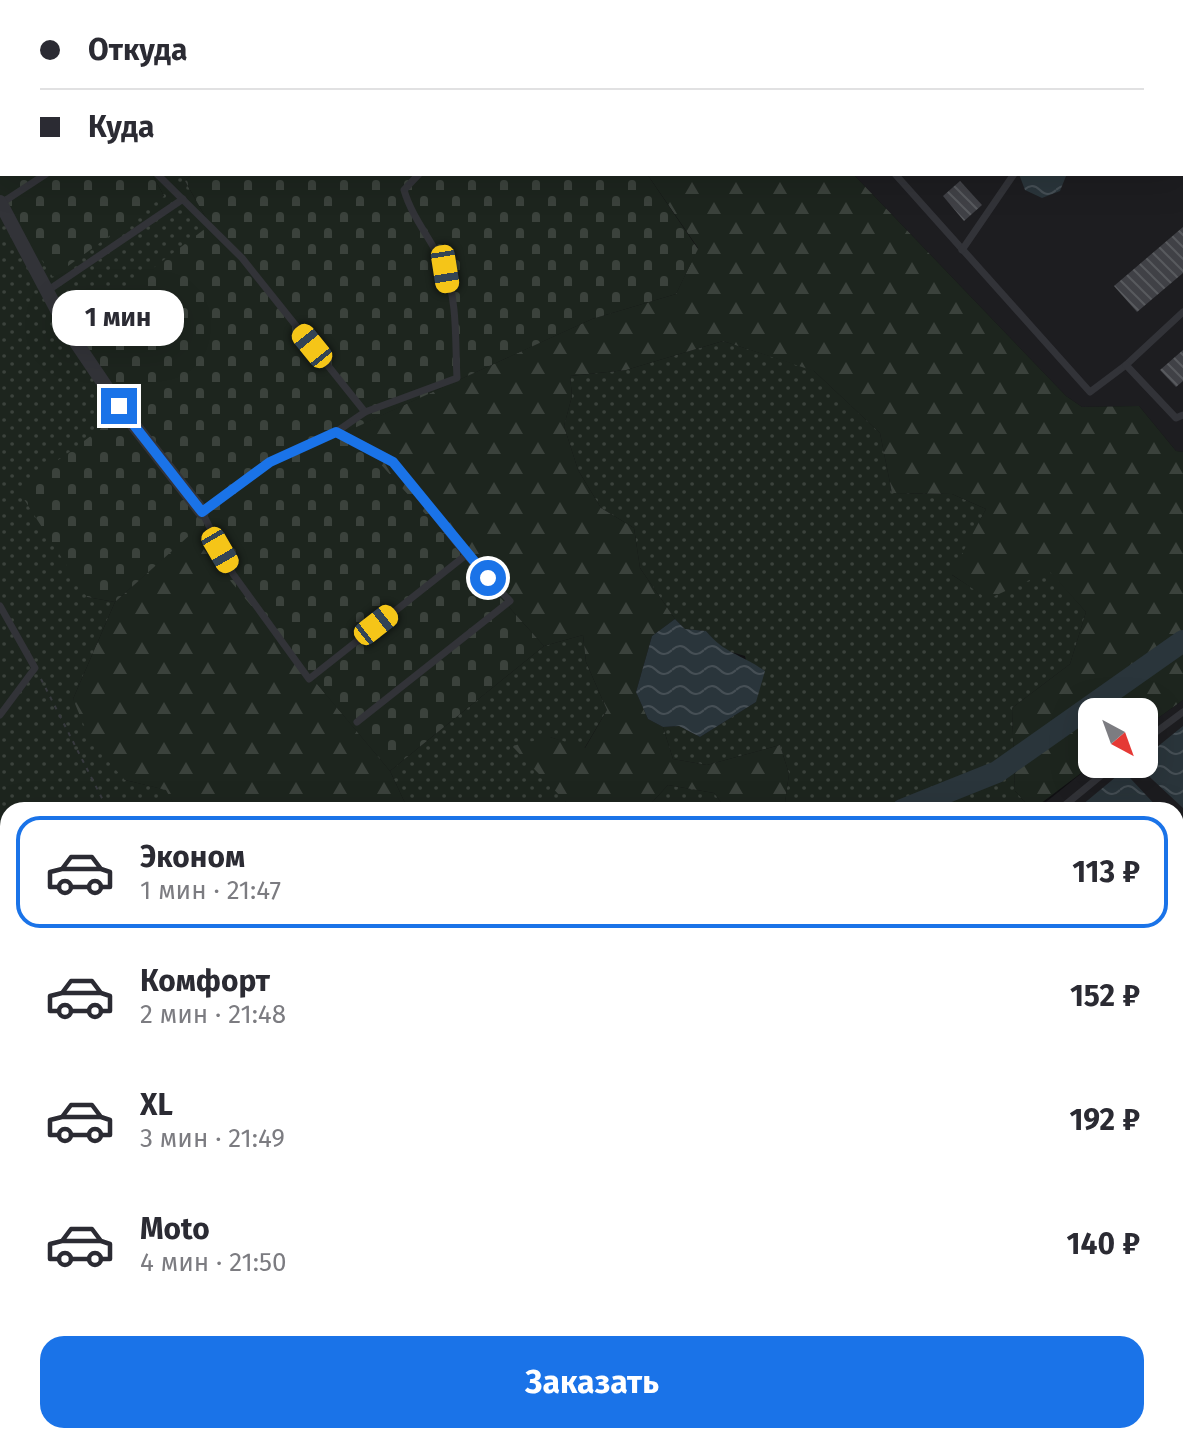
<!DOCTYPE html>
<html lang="ru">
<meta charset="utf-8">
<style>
body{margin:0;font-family:"Fira Sans",sans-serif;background:#f7f7f7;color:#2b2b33;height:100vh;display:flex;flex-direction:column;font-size:30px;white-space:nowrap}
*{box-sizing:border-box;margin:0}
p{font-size:26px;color:#7c7c81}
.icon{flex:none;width:44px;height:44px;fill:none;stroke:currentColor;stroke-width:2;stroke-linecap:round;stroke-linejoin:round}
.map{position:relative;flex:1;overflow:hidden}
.details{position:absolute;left:0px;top:802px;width:1184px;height:642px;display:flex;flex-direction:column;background:#fff;border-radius:24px 24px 0 0;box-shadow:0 8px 32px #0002}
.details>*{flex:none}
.guide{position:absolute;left:0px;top:0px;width:1184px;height:176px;box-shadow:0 8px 32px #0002;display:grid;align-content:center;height:176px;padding:0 40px;background:#fff}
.needle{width:52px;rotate:139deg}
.fabs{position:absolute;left:1078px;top:698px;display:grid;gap:16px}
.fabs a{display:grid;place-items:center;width:80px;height:80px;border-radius:16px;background:#fff;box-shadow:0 8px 32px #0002;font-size:40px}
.end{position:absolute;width:36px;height:36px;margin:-18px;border:10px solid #1a73e8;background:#fff;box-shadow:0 0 0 4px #fff}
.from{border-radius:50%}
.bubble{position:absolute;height:56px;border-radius:24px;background:#fff;box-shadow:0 8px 32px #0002;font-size:26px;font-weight:700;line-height:56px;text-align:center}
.car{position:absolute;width:24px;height:48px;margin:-24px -12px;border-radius:10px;box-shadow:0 0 6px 2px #0007;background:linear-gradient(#f5c518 24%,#345 0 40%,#f5c518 0 76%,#345 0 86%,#f5c518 0)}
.guide b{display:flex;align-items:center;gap:28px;height:76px;font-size:30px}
.guide b+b{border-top:2px solid #e1e1e2}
.guide i{width:20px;height:20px;background:#2b2b33}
ul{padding:14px 0 0;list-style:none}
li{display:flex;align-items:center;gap:24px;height:112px;margin:0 16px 12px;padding:0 24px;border:4px solid transparent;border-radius:24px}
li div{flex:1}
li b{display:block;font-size:30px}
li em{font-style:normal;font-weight:700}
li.active{border-color:#1a73e8}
li>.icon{width:72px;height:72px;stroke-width:1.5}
.primary-button{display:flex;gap:16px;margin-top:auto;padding:16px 40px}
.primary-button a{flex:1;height:92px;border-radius:24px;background:#1a73e8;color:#fff;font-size:32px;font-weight:700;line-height:92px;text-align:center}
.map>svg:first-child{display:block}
.built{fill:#1d1d20}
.grass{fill:url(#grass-dots)}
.forest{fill:url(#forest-firs)}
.wetland{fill:url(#wetland-marsh)}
.cemetery{fill:url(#cemetery-stones)}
.water{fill:url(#water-waves)}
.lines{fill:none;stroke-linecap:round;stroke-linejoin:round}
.river{stroke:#2a353b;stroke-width:22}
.building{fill:url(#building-back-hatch)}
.path{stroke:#383a3f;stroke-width:2;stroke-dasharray:4 6;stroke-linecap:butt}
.lane{stroke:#323338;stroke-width:7}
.street{stroke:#323338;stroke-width:14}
.route{stroke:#1a73e8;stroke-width:10}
</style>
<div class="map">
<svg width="1183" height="1443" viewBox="0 0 1183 1443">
<defs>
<pattern id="grass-dots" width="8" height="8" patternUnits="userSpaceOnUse" patternTransform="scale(2)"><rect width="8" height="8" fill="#1d251e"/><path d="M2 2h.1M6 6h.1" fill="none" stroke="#3b423c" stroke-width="1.8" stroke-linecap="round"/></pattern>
<pattern id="forest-firs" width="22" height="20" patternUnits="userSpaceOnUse" patternTransform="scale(2)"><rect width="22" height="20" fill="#1d251e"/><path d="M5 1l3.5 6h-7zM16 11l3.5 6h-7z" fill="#3b423c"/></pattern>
<pattern id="wetland-marsh" width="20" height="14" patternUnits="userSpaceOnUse" patternTransform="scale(2)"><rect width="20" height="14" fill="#1d251e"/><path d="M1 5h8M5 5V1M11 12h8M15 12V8" fill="none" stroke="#3b423c"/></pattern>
<pattern id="cemetery-stones" width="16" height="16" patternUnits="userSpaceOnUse" patternTransform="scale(2)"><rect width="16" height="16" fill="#1d251e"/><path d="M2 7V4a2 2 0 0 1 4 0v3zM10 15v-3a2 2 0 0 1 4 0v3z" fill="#3b423c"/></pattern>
<pattern id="water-waves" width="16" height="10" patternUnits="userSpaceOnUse" patternTransform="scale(2)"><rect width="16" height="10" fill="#2a353b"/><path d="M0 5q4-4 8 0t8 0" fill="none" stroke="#464f55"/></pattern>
<pattern id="building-back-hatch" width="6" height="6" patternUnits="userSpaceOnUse" patternTransform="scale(2)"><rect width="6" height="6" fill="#404146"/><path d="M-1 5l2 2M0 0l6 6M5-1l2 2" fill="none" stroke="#585a5e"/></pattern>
</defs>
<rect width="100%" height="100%" fill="#111113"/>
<g class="built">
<polygon points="880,0 1183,0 1183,452 1176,451 1139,406 1082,407 1066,396 853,174 1182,174 1182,2 878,2"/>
<polygon points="1183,700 1183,1443 655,1443 658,1436 1176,1436 1176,810 1036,810 1093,764 1144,764 1144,728"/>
</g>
<g class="grass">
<polygon points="657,0 880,0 656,2"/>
<polygon points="152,174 193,174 185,181 210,225 120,414 87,597 115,602 73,699 125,780 167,790 177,810 8,810 8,1314 0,1316 0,212 164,196"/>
<polygon points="723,341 813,370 880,433 892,493 952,494 986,509 952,575 988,598 1049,570 1086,612 1070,664 1012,708 1015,791 1032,810 784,810 789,774 780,745 707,765 673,759 663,727 679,726 700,737 756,702 745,656 721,649 706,631 685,629 675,619 640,568 634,528 601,508 578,470 564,426 572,396 570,376 626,370"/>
<polygon points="583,635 586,662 607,710 584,749 550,737 566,803 558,810 416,810 405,803 390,771 544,646"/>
<polygon points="668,785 714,793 727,810 645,810"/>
</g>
<g class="forest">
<polygon points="647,174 853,174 1066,396 1082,407 1139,406 1176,451 1183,452 1183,700 1144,728 1144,712 1092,712 1093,764 1032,810 1015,791 1012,708 1070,664 1086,612 1049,571 988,599 951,574 986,509 952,494 892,493 880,433 814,371 723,341 626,370 570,376 572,396 564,426 578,470 601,508 634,528 640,568 675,619 652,636 636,692 648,719 663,727 673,759 707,765 780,745 789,774 784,810 727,810 714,793 668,785 645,810 558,810 566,802 512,746 550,737 585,748 607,710 586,662 583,635 544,646 349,430 592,319 676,294 698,248"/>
<polygon points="191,533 390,771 405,803 416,810 177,810 166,790 125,780 91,742 73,699 115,602"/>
<polygon points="8,1314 8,1431 0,1437 0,1316"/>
<polygon points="150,1436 658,1436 655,1443 155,1443"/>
</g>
<polygon class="wetland" points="8,1431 8,1436 150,1436 155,1443 0,1443 0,1437"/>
<g class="cemetery">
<polygon points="0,0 143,2 2,2 2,174 152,174 164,196 53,277 8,210 0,211"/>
<polygon points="208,0 546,0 546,2 210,2"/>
<polygon points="193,174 647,174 698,249 676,294 592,319 350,430 544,646 390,771 191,534 115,602 87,597 18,490 119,415 70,331 210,225 185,181"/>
</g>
<g class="water">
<polygon points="1019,174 1066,174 1066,176 1060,191 1042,198 1025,190"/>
<path d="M675,619l10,10 21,2c19,23 35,23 59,40l-9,31 -56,35 -21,-11 -16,1 -15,-8 -12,-27 16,-56z"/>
<polygon points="1183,726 1183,808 1139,767 1144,764 1146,756"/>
<polygon points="1117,776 1130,778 1160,810 1076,810"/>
<polygon points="1183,867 1183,997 1176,993 1176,872"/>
<polygon points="668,1436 797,1436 789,1443 666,1443"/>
</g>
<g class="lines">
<g class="river">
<polyline points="902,810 997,772 1183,641"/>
<polyline points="547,1443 547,1436"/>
</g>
</g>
<g class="building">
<polygon points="960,181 982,205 964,221 943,196"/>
<polygon points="1183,227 1183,273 1137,312 1114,286"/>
<polygon points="1183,350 1183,381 1176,387 1160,370"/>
</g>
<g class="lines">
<g class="path">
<polyline points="41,679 108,810"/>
<polyline points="0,1280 8,1281"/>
</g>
<g class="lane">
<polyline points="466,0 467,2"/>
<polyline points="114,2 117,0"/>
<polyline points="956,2 959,0"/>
<polyline points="1057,2 1059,0"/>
<polyline points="0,32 2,32"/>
<polyline points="1182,107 1183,108"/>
<polyline points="157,174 242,258 365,412"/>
<path d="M419,174l-15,16c8,28 28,50 40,77 14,32 11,77 13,111l-92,34 -29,20 -66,30 -68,50 31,62 76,105 157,-124"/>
<polyline points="895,174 1090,392 1126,365 1183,312"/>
<polyline points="0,204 46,174"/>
<polyline points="962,250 1014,174"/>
<polyline points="47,291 183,199"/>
<polyline points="1126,365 1176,418 1183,415"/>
<polyline points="336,432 393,462 466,555 510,601 357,722"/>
<polyline points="0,606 35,668 0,715"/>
<polyline points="1144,741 1183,712"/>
<polyline points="1059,810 1115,764"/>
<polyline points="1176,1088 1183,1081"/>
<polyline points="1176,1160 1183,1154"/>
<polyline points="928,1436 928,1443"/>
<polyline points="1088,1436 1094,1443"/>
<polyline points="662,1443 665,1436"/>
<polyline points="803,1443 811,1436"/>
</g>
<polyline class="street" points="0,202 67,329 119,406 202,512"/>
</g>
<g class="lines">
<polyline class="route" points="119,406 202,512 270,462 336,432 393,462 488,578"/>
</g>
</svg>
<div class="fabs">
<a><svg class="needle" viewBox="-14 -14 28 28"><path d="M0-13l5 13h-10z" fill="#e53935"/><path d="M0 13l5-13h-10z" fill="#7c7c81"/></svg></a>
</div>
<i class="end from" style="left:488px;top:578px"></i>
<i class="end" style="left:119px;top:406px"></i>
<div class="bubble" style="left:52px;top:290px;width:132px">1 мин</div>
<i class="car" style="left:445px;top:269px;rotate:171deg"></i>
<i class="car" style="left:312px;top:346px;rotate:321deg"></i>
<i class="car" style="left:220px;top:550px;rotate:150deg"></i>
<i class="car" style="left:376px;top:625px;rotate:52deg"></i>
<div class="guide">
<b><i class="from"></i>Откуда</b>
<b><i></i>Куда</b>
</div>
<section class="details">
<ul>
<li class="active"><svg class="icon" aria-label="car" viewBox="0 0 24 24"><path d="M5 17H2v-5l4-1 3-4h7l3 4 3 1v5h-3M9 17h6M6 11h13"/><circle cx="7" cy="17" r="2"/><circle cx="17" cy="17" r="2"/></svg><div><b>Эконом</b><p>1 мин · 21:47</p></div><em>113 ₽</em></li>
<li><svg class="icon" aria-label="car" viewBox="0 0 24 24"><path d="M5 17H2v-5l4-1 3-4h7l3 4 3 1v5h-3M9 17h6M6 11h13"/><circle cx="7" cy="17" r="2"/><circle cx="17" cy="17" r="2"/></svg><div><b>Комфорт</b><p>2 мин · 21:48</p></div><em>152 ₽</em></li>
<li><svg class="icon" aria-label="car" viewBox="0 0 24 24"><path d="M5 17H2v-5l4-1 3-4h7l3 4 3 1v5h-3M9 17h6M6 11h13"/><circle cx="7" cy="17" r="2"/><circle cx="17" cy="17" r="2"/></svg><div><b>XL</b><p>3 мин · 21:49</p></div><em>192 ₽</em></li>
<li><svg class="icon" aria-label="car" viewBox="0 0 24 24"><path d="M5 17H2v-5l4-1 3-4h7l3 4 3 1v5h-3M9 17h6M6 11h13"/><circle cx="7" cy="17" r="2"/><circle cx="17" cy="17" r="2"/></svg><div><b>Moto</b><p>4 мин · 21:50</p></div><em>140 ₽</em></li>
</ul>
<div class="primary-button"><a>Заказать</a></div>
</section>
</div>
